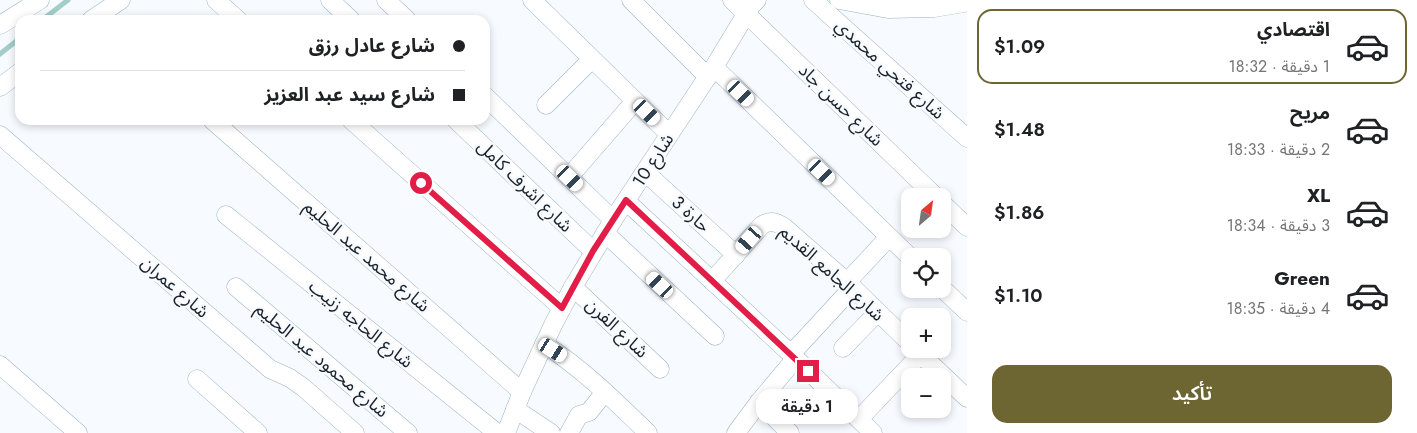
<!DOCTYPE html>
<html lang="ar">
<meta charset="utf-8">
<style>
body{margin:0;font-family:Jost,"Noto Sans Arabic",sans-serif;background:#f2f2f2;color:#202124;direction:rtl;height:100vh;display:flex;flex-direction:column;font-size:19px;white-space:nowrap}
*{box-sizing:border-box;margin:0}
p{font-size:16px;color:#757577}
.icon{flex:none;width:28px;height:28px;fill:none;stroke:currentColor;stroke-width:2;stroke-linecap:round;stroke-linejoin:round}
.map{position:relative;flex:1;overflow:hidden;direction:ltr}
.details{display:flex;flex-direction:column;background:#fff;width:450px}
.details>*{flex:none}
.top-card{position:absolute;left:15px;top:15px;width:475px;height:110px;border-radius:15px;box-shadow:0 2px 8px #0003;direction:rtl;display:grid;align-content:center;height:110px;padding:0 25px;background:#fff}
.needle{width:32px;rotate:29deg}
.tools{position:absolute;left:901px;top:188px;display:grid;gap:10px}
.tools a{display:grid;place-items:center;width:50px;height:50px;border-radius:10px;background:#fff;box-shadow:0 2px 8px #0003;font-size:25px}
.end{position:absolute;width:22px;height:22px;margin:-11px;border:6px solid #e11d48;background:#fff;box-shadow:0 0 0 2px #fff}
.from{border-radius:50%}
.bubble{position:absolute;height:35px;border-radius:15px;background:#fff;box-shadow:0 2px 8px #0003;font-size:16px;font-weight:600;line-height:35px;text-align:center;direction:rtl}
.car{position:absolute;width:15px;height:30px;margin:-15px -8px;border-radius:6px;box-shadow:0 0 4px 1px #0007;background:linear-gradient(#fff 24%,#345 0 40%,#fff 0 76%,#345 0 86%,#fff 0)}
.top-card b{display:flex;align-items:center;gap:18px;height:48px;font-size:19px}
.top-card b+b{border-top:1px solid #e0e0e0}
.top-card i{width:12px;height:12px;background:#202124}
ul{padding:9px 0 0;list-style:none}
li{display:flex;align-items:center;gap:15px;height:75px;margin:0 10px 8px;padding:0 15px;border:2px solid transparent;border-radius:15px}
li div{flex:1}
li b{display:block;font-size:19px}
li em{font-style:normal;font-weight:600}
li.active{border-color:#6d6532}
li>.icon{width:45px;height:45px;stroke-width:1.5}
.cta{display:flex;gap:10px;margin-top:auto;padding:10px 25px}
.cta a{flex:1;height:58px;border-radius:15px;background:#6d6532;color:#fff;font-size:20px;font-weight:600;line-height:58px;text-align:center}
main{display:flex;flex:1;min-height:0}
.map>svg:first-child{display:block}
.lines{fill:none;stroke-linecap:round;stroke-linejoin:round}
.stream{stroke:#a2ceca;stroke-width:5}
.minor-casing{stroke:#9eb3c6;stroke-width:19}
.minor{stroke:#fff;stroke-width:18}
.route{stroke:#e11d48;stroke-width:6}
.labels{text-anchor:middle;stroke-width:5;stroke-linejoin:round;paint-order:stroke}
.street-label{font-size:18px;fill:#1a2229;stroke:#f7fbff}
</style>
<main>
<section class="details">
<ul>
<li class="active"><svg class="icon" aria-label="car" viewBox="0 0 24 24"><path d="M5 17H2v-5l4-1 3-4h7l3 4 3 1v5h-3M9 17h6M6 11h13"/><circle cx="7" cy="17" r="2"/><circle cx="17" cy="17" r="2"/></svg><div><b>اقتصادي</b><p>1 دقيقة · 18:32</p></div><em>$1.09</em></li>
<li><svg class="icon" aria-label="car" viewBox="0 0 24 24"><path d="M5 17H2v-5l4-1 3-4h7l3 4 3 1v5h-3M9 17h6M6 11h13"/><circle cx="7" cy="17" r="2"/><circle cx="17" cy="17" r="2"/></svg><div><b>مريح</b><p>2 دقيقة · 18:33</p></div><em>$1.48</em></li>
<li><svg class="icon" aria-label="car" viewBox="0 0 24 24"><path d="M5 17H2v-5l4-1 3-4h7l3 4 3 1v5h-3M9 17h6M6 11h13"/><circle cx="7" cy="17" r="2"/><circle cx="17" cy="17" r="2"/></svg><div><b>XL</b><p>3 دقيقة · 18:34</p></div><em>$1.86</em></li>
<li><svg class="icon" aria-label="car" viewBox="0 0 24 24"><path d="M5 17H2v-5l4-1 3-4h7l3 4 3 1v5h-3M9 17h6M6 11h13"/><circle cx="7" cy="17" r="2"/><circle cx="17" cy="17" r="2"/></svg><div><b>Green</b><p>4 دقيقة · 18:35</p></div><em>$1.10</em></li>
</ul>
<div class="cta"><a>تأكيد</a></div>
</section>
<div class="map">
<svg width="967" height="433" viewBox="0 0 967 433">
<rect width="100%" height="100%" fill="#f7fbff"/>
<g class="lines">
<g class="stream">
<polyline points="42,20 68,0"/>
<polyline points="0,54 20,38"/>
</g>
<defs>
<g id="minor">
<polyline points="216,0 238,20"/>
<polyline points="330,0 351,20"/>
<polyline points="386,0 407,20"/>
<polyline points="532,0 669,134"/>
<polyline points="631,0 708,77"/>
<polyline points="732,0 935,196"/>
<polyline points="813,0 967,138"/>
<polyline points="839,0 888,9 934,8 964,3 967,2"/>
<polyline points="91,20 121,0"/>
<polyline points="0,25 40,0"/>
<polyline points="714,67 910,257"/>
<polyline points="0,87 20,72"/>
<polyline points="485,96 613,220"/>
<polyline points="546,105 592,59"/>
<polyline points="212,120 522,392"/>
<polyline points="351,120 562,308"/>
<polyline points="456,120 593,251"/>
<polyline points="0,135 270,369 290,378 304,388 355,433"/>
<polyline points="645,172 736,255"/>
<polyline points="569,177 635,101"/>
<polyline points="626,201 791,354 873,433"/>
<polyline points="942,203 967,227"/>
<polyline points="226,215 497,433"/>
<polyline points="605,233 715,336"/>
<path d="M712,281l50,-56c9,-5 14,-3 22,2l63,55 63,61"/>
<polyline points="847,282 889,237"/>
<polyline points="236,287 408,433"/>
<polyline points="573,287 660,369"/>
<polyline points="942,288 967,312"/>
<path d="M544,344c39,25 71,57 104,89"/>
<polyline points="843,348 878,312"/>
<polyline points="915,349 967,398"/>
<polyline points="791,354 853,287"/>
<polyline points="0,365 78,433"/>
<polyline points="197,379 258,433"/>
<polyline points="759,402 790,433"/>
<polyline points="515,409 551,433"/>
<polyline points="859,419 921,354"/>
<polyline points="506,433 522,392 553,325 573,287 613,220 714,67 751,6 757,0"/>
<polyline points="569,433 579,415 589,412 605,392"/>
<polyline points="736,433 759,402 795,359"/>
</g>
</defs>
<use href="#minor" class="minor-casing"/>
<use href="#minor" class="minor"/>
</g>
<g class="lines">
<polyline class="route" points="421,183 562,308 593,251 626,200 808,371"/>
</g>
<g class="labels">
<g class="street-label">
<text transform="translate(890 69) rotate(42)" y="6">شارع فتحي محمدي</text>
<text transform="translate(841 105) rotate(44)" y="6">شارع حسن جاد</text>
<text transform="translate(653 160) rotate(-57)" y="6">شارع 10</text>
<text transform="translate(525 186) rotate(44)" y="6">شارع اشرف كامل</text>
<text transform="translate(691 214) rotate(42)" y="6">حارة 3</text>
<text transform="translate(367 256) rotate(41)" y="6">شارع محمد عبد الحليم</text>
<text transform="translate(832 273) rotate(42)" y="6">شارع الجامع القديم</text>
<text transform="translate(175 287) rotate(41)" y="6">شارع عمران</text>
<text transform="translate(361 324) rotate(39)" y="6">شارع الحاجه زنيب</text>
<text transform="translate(617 328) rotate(43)" y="6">شارع الفرن</text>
<text transform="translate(322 360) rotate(40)" y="6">شارع محمود عبد الحليم</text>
</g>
</g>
</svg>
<div class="tools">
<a><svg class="needle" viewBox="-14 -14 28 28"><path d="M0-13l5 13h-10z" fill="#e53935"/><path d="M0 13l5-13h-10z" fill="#757577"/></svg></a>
<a><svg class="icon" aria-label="locate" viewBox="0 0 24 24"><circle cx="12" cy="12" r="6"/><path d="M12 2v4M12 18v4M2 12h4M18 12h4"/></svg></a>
<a>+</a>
<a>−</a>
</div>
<i class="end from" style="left:421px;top:183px"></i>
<i class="end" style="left:808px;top:371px"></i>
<div class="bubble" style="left:756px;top:389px;width:102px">1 دقيقة</div>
<i class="car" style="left:741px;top:93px;rotate:134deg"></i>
<i class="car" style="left:647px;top:112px;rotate:134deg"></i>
<i class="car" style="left:822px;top:172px;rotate:134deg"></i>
<i class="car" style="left:570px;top:178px;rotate:134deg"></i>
<i class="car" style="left:749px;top:240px;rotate:221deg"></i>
<i class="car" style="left:660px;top:285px;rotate:313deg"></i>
<i class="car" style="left:553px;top:350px;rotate:122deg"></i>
<div class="top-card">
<b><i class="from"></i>شارع عادل رزق</b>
<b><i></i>شارع سيد عبد العزيز</b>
</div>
</div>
</main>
